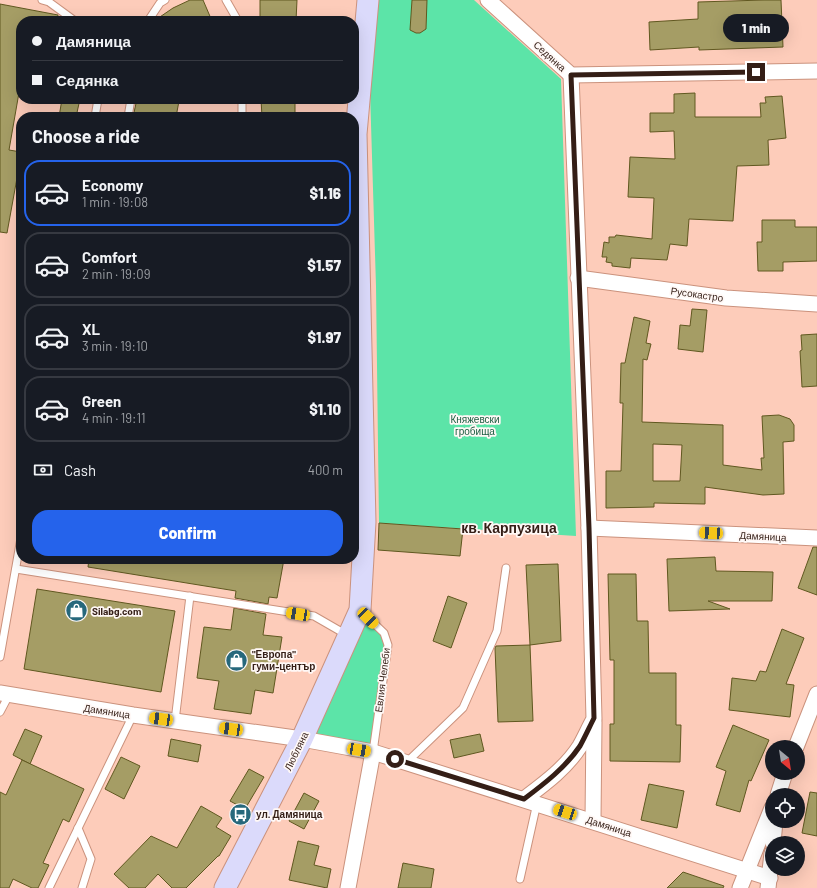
<!DOCTYPE html>
<meta charset="utf-8">
<style>
body{margin:0;font-family:Barlow,sans-serif;background:#20242c;color:#f1f3f6;height:100vh;display:flex;flex-direction:column;font-size:15px;white-space:nowrap}
*{box-sizing:border-box;margin:0}
p{font-size:13px;color:#9ea1a6}
.icon{flex:none;width:22px;height:22px;fill:none;stroke:currentColor;stroke-width:2;stroke-linecap:round;stroke-linejoin:round}
.map{position:relative;flex:1;overflow:hidden}
.side{position:absolute;left:16px;top:112px;width:343px;height:452px;display:flex;flex-direction:column;background:#171b24;border-radius:16px;box-shadow:0 4px 16px #0002}
.side>*{flex:none}
.top-card{position:absolute;left:16px;top:16px;width:343px;height:88px;border-radius:16px;box-shadow:0 4px 16px #0002;display:grid;align-content:center;height:88px;padding:0 16px;background:#171b24}
.needle{width:26px;rotate:150deg}
.fabs{position:absolute;left:765px;top:740px;display:grid;gap:8px}
.fabs a{display:grid;place-items:center;width:40px;height:40px;border-radius:50%;background:#171b24;box-shadow:0 4px 16px #0002;font-size:20px}
.end{position:absolute;width:18px;height:18px;margin:-9px;border:5px solid #341e16;background:#fff;box-shadow:0 0 0 2px #fff}
.from{border-radius:50%}
.bubble{position:absolute;height:28px;border-radius:14px;background:#171b24;box-shadow:0 4px 16px #0002;font-size:13px;font-weight:800;line-height:28px;text-align:center}
.car{position:absolute;width:12px;height:24px;margin:-12px -6px;border-radius:5px;box-shadow:0 0 3px 1px #0007;background:linear-gradient(#f5c518 24%,#345 0 40%,#f5c518 0 76%,#345 0 86%,#f5c518 0)}
.top-card b{display:flex;align-items:center;gap:14px;height:38px;font-size:15px}
.top-card b+b{border-top:1px solid #363941}
.top-card i{width:10px;height:10px;background:#f1f3f6}
ul{padding:0;list-style:none}
li{display:flex;align-items:center;gap:12px;height:66px;margin:0 8px 6px;padding:0 8px;border:2px solid #363941;border-radius:16px}
li div{flex:1}
li b{display:block;font-size:15px}
li em{font-style:normal;font-weight:800}
li.on{border-color:#2563eb}
li>.icon{width:36px;height:36px;stroke-width:1.5}
h2{padding:0 16px;font-size:18px;line-height:48px}
.pay{display:flex;align-items:center;gap:10px;height:44px;padding:0 16px;font-size:15px}
.pay p{margin-inline-start:auto}
.primary-button{display:flex;gap:8px;margin-top:auto;padding:8px 16px}
.primary-button a{flex:1;height:46px;border-radius:16px;background:#2563eb;color:#fff;font-size:16px;font-weight:800;line-height:46px;text-align:center}
.map>svg:first-child{display:block}
.green{fill:#5ce4a8}
.building{fill:#a59d65;stroke:#605820;fill-rule:evenodd}
.lines{fill:none;stroke-linecap:round;stroke-linejoin:round}
.lane-casing{stroke:#cb927d;stroke-width:9}
.street-casing{stroke:#cb927d;stroke-width:17}
.secondary-casing{stroke:#cb927d;stroke-width:23}
.lane{stroke:#fff;stroke-width:7}
.street{stroke:#fff;stroke-width:15}
.secondary{stroke:#dbdafb;stroke-width:21}
.route{stroke:#341e16;stroke-width:5}
.labels{text-anchor:middle;stroke-width:3.5;stroke-linejoin:round;paint-order:stroke}
.street-label{font-size:10px;fill:#341e16;stroke:#fff8f6}
.park-label{font-size:10px;fill:#1b5c40;stroke:#fff8f6}
.poi-label{font-size:10px;font-weight:bold;fill:#341e16;stroke:#fff8f6;text-anchor:start}
.district-label{font-size:14px;font-weight:bold;fill:#341e16;stroke:#fff8f6}
</style>
<div class="map">
<svg width="817" height="888" viewBox="0 0 817 888">
<rect width="100%" height="100%" fill="#fdccba"/>
<g class="green">
<polygon points="378,0 474,0 561,79 576,536 379,523 376,286 370,91"/>
<polygon points="360,610 387,639 373,752 302,739"/>
</g>
<g class="building">
<polygon points="190,0 203,0 212,21 154,21 173,8"/>
<polygon points="260,0 297,0 296,21 260,21"/>
<polygon points="412,0 427,0 426,29 420,33 416,33 410,30"/>
<polygon points="764,0 781,0 783,47 699,50 699,47 650,50 649,22 698,19 698,2"/>
<polygon points="0,4 58,15 57,21 21,21 21,81 9,150 21,152 21,156 7,233 0,232"/>
<polygon points="695,93 695,117 761,117 760,103 766,103 765,97 782,96 786,138 768,140 769,165 737,166 733,221 689,219 687,246 670,244 667,260 631,258 630,268 612,266 612,263 606,262 607,257 602,257 604,242 609,243 609,237 615,237 616,235 652,239 654,198 628,197 630,157 675,159 674,131 650,132 650,113 674,113 674,94"/>
<polygon points="62,99 80,99 76,117 59,117"/>
<polygon points="137,99 170,99 179,101 176,117 133,117"/>
<polygon points="261,99 295,99 295,117 262,117"/>
<polygon points="762,220 795,220 795,227 817,227 817,261 783,262 783,271 758,271 757,242 762,242"/>
<polygon points="692,309 707,310 703,352 678,349 680,325 690,326"/>
<path d="M634,317l16,4 -4,22 5,1 -4,16 -4,-1 -1,63 81,3v40l39,5 -1,-12h3l-2,-42 17,-1 11,4 4,6v16l-11,1 1,52 -21,1 -58,-8v17l-51,-1v4l-48,1v-37h15l2,-68h-3l1,-40h4zM653,444l29,1 -2,36h-27z"/>
<polygon points="817,334 817,386 802,387 800,351 802,350 801,335"/>
<polygon points="379,523 463,529 460,556 378,550"/>
<polygon points="813,547 817,547 817,595 798,588"/>
<polygon points="715,557 716,571 773,572 772,601 708,601 730,609 669,611 667,559"/>
<polygon points="89,559 284,559 277,598 269,597 268,604 235,598 236,591 88,567"/>
<polygon points="558,564 561,641 530,645 526,565"/>
<polygon points="608,574 636,574 637,621 648,621 649,673 676,673 676,725 681,725 680,762 610,761 610,724 614,724 614,660 610,660"/>
<polygon points="37,589 175,611 161,692 24,669"/>
<polygon points="448,596 467,603 451,648 433,641"/>
<polygon points="234,608 266,614 263,635 282,637 273,693 255,690 251,714 214,709 219,681 197,678 204,627 231,630"/>
<polygon points="782,629 804,638 786,684 794,685 790,717 729,710 732,678 756,681 760,671 766,672"/>
<polygon points="530,645 533,721 498,722 495,648 496,646"/>
<polygon points="733,725 769,740 751,781 749,780 740,812 716,805 726,771 716,767"/>
<polygon points="25,729 42,736 30,764 13,755"/>
<polygon points="480,734 484,751 454,758 450,740"/>
<polygon points="171,739 201,745 198,762 168,756"/>
<polygon points="121,757 140,766 124,799 105,789"/>
<polygon points="22,760 84,789 69,822 63,819 43,863 49,865 38,888 32,888 13,879 9,888 0,888 0,792 6,795"/>
<polygon points="249,769 264,777 245,809 230,801"/>
<polygon points="649,784 684,791 677,828 641,820"/>
<polygon points="810,792 817,793 817,836 802,833"/>
<polygon points="304,793 319,801 304,829 289,821"/>
<polygon points="201,806 222,818 216,827 231,836 219,856 218,856 186,888 172,888 158,874 145,888 129,888 114,874 151,836 177,848"/>
<polygon points="298,841 319,846 314,865 331,869 327,888 289,880"/>
<polygon points="403,863 434,869 431,888 398,888"/>
<polygon points="683,872 724,886 723,888 667,888"/>
</g>
<g class="lines">
<defs>
<g id="lane">
<polyline points="42,0 49,2 75,21"/>
<polyline points="226,0 238,21"/>
<polyline points="148,21 160,3 165,0"/>
<polyline points="242,99 242,117"/>
<polyline points="95,117 98,99"/>
<polyline points="128,117 131,99"/>
<polyline points="16,569 314,616 347,635"/>
<polyline points="362,612 384,633 388,645 373,752"/>
<polyline points="0,657 21,538"/>
<polyline points="0,712 9,695"/>
<polyline points="175,721 190,596"/>
<polyline points="407,762 463,708 497,631 506,568"/>
<polyline points="78,828 91,859 82,888"/>
<polyline points="520,879 537,803"/>
<polyline points="49,888 133,715"/>
</g>
<g id="street">
<polyline points="488,0 571,75 817,71"/>
<polyline points="578,278 726,298 817,304"/>
<polyline points="589,528 817,538"/>
<polyline points="0,693 133,715 302,739 373,752 770,878"/>
<polyline points="796,747 817,694"/>
<polyline points="778,795 785,773"/>
<path d="M524,799c20,-15 42,-31 56,-53 5,-9 9,-18 14,-27l-5,-191 -18,-453"/>
<polyline points="593,821 594,722"/>
<polyline points="773,843 775,821"/>
<polyline points="348,888 373,752"/>
<polyline points="740,888 772,808"/>
<polyline points="768,888 772,853"/>
</g>
<polyline id="secondary" points="225,888 302,739 360,610 365,522 356,134 368,0"/>
</defs>
<use href="#lane" class="lane-casing"/>
<use href="#street" class="street-casing"/>
<use href="#secondary" class="secondary-casing"/>
<use href="#lane" class="lane"/>
<use href="#street" class="street"/>
<use href="#secondary" class="secondary"/>
</g>
<g class="lines">
<path class="route" d="M395,759l129,40c20,-15 42,-32 56,-53 5,-9 9,-18 14,-28l-5,-190 -18,-453 185,-3"/>
</g>
<defs>
<symbol id="shop-disc" viewBox="-11 -11 22 22"><circle r="9.5" fill="#27687c" stroke="#fff8f6"/><path d="M-5-2.5h2.3a2.7 3.5 0 0 1 5.4 0H5L5.5 6h-11ZM-1.5-2.5h3a1.5 2.3 0 0 0-3 0Z" fill="#fff"/></symbol>
<symbol id="bus-disc" viewBox="-11 -11 22 22"><circle r="9.5" fill="#27687c" stroke="#fff8f6"/><path d="M-5-6H5V4H4V6H2V4H-2V6H-4V4H-5ZM-3.5-4V0h7V-4ZM-3.5 1.2v1.5H-2V1.2ZM2 1.2v1.5H3.5V1.2Z" fill="#fff"/></symbol>
</defs>
<g fill-rule="evenodd">
<use href="#shop-disc" x="64" y="598" width="25" height="25"/>
<use href="#shop-disc" x="224" y="648" width="25" height="25"/>
<use href="#bus-disc" x="228" y="802" width="25" height="25"/>
</g>
<g class="labels">
<g class="street-label">
<text transform="translate(550 56) rotate(42)" y="4">Седянка</text>
<text transform="translate(697 294) rotate(8)" y="4">Русокастро</text>
<text transform="translate(763 536) rotate(3)" y="4">Дамяница</text>
<text transform="translate(382 680) rotate(-83)" y="4">Евлия Челеби</text>
<text transform="translate(107 711) rotate(9)" y="4">Дамяница</text>
<text transform="translate(296 751) rotate(-64)" y="4">Любляна</text>
<text transform="translate(609 826) rotate(18)" y="4">Дамяница</text>
</g>
<g class="park-label">
<text x="475" y="423">Княжевски<tspan x="475" dy="12">гробища</tspan></text>
</g>
<g class="poi-label">
<text x="92" y="615">Silabg.com</text>
<text x="252" y="658">"Европа"<tspan x="252" dy="12">гуми-център</tspan></text>
<text x="256" y="818">ул. Дамяница</text>
</g>
<g class="district-label">
<text x="509" y="533">кв. Карпузица</text>
</g>
</g>
</svg>
<div class="fabs">
<a><svg class="needle" viewBox="-14 -14 28 28"><path d="M0-13l5 13h-10z" fill="#e53935"/><path d="M0 13l5-13h-10z" fill="#9ea1a6"/></svg></a>
<a><svg class="icon" aria-label="locate" viewBox="0 0 24 24"><circle cx="12" cy="12" r="6"/><path d="M12 2v4M12 18v4M2 12h4M18 12h4"/></svg></a>
<a><svg class="icon" aria-label="layers" viewBox="0 0 24 24"><path d="M12 4l9 5-9 5-9-5zM3 14l9 5 9-5"/></svg></a>
</div>
<i class="end from" style="left:395px;top:759px"></i>
<i class="end" style="left:756px;top:72px"></i>
<div class="bubble" style="left:723px;top:14px;width:66px">1 min</div>
<i class="car" style="left:711px;top:533px;rotate:273deg"></i>
<i class="car" style="left:298px;top:614px;rotate:279deg"></i>
<i class="car" style="left:368px;top:618px;rotate:135deg"></i>
<i class="car" style="left:161px;top:719px;rotate:278deg"></i>
<i class="car" style="left:231px;top:729px;rotate:278deg"></i>
<i class="car" style="left:359px;top:750px;rotate:100deg"></i>
<i class="car" style="left:565px;top:812px;rotate:288deg"></i>
<div class="top-card">
<b><i class="from"></i>Дамяница</b>
<b><i></i>Седянка</b>
</div>
<section class="side">
<h2>Choose a ride</h2>
<ul>
<li class="on"><svg class="icon" aria-label="car" viewBox="0 0 24 24"><path d="M5 17H2v-5l4-1 3-4h7l3 4 3 1v5h-3M9 17h6M6 11h13"/><circle cx="7" cy="17" r="2"/><circle cx="17" cy="17" r="2"/></svg><div><b>Economy</b><p>1 min · 19:08</p></div><em>$1.16</em></li>
<li><svg class="icon" aria-label="car" viewBox="0 0 24 24"><path d="M5 17H2v-5l4-1 3-4h7l3 4 3 1v5h-3M9 17h6M6 11h13"/><circle cx="7" cy="17" r="2"/><circle cx="17" cy="17" r="2"/></svg><div><b>Comfort</b><p>2 min · 19:09</p></div><em>$1.57</em></li>
<li><svg class="icon" aria-label="car" viewBox="0 0 24 24"><path d="M5 17H2v-5l4-1 3-4h7l3 4 3 1v5h-3M9 17h6M6 11h13"/><circle cx="7" cy="17" r="2"/><circle cx="17" cy="17" r="2"/></svg><div><b>XL</b><p>3 min · 19:10</p></div><em>$1.97</em></li>
<li><svg class="icon" aria-label="car" viewBox="0 0 24 24"><path d="M5 17H2v-5l4-1 3-4h7l3 4 3 1v5h-3M9 17h6M6 11h13"/><circle cx="7" cy="17" r="2"/><circle cx="17" cy="17" r="2"/></svg><div><b>Green</b><p>4 min · 19:11</p></div><em>$1.10</em></li>
</ul>
<div class="pay"><svg class="icon" aria-label="cash" viewBox="0 0 24 24"><path d="M3 7h18v10H3z"/><circle cx="12" cy="12" r="2"/></svg>Cash<p>400 m</p></div>
<div class="primary-button"><a>Confirm</a></div>
</section>
</div>
